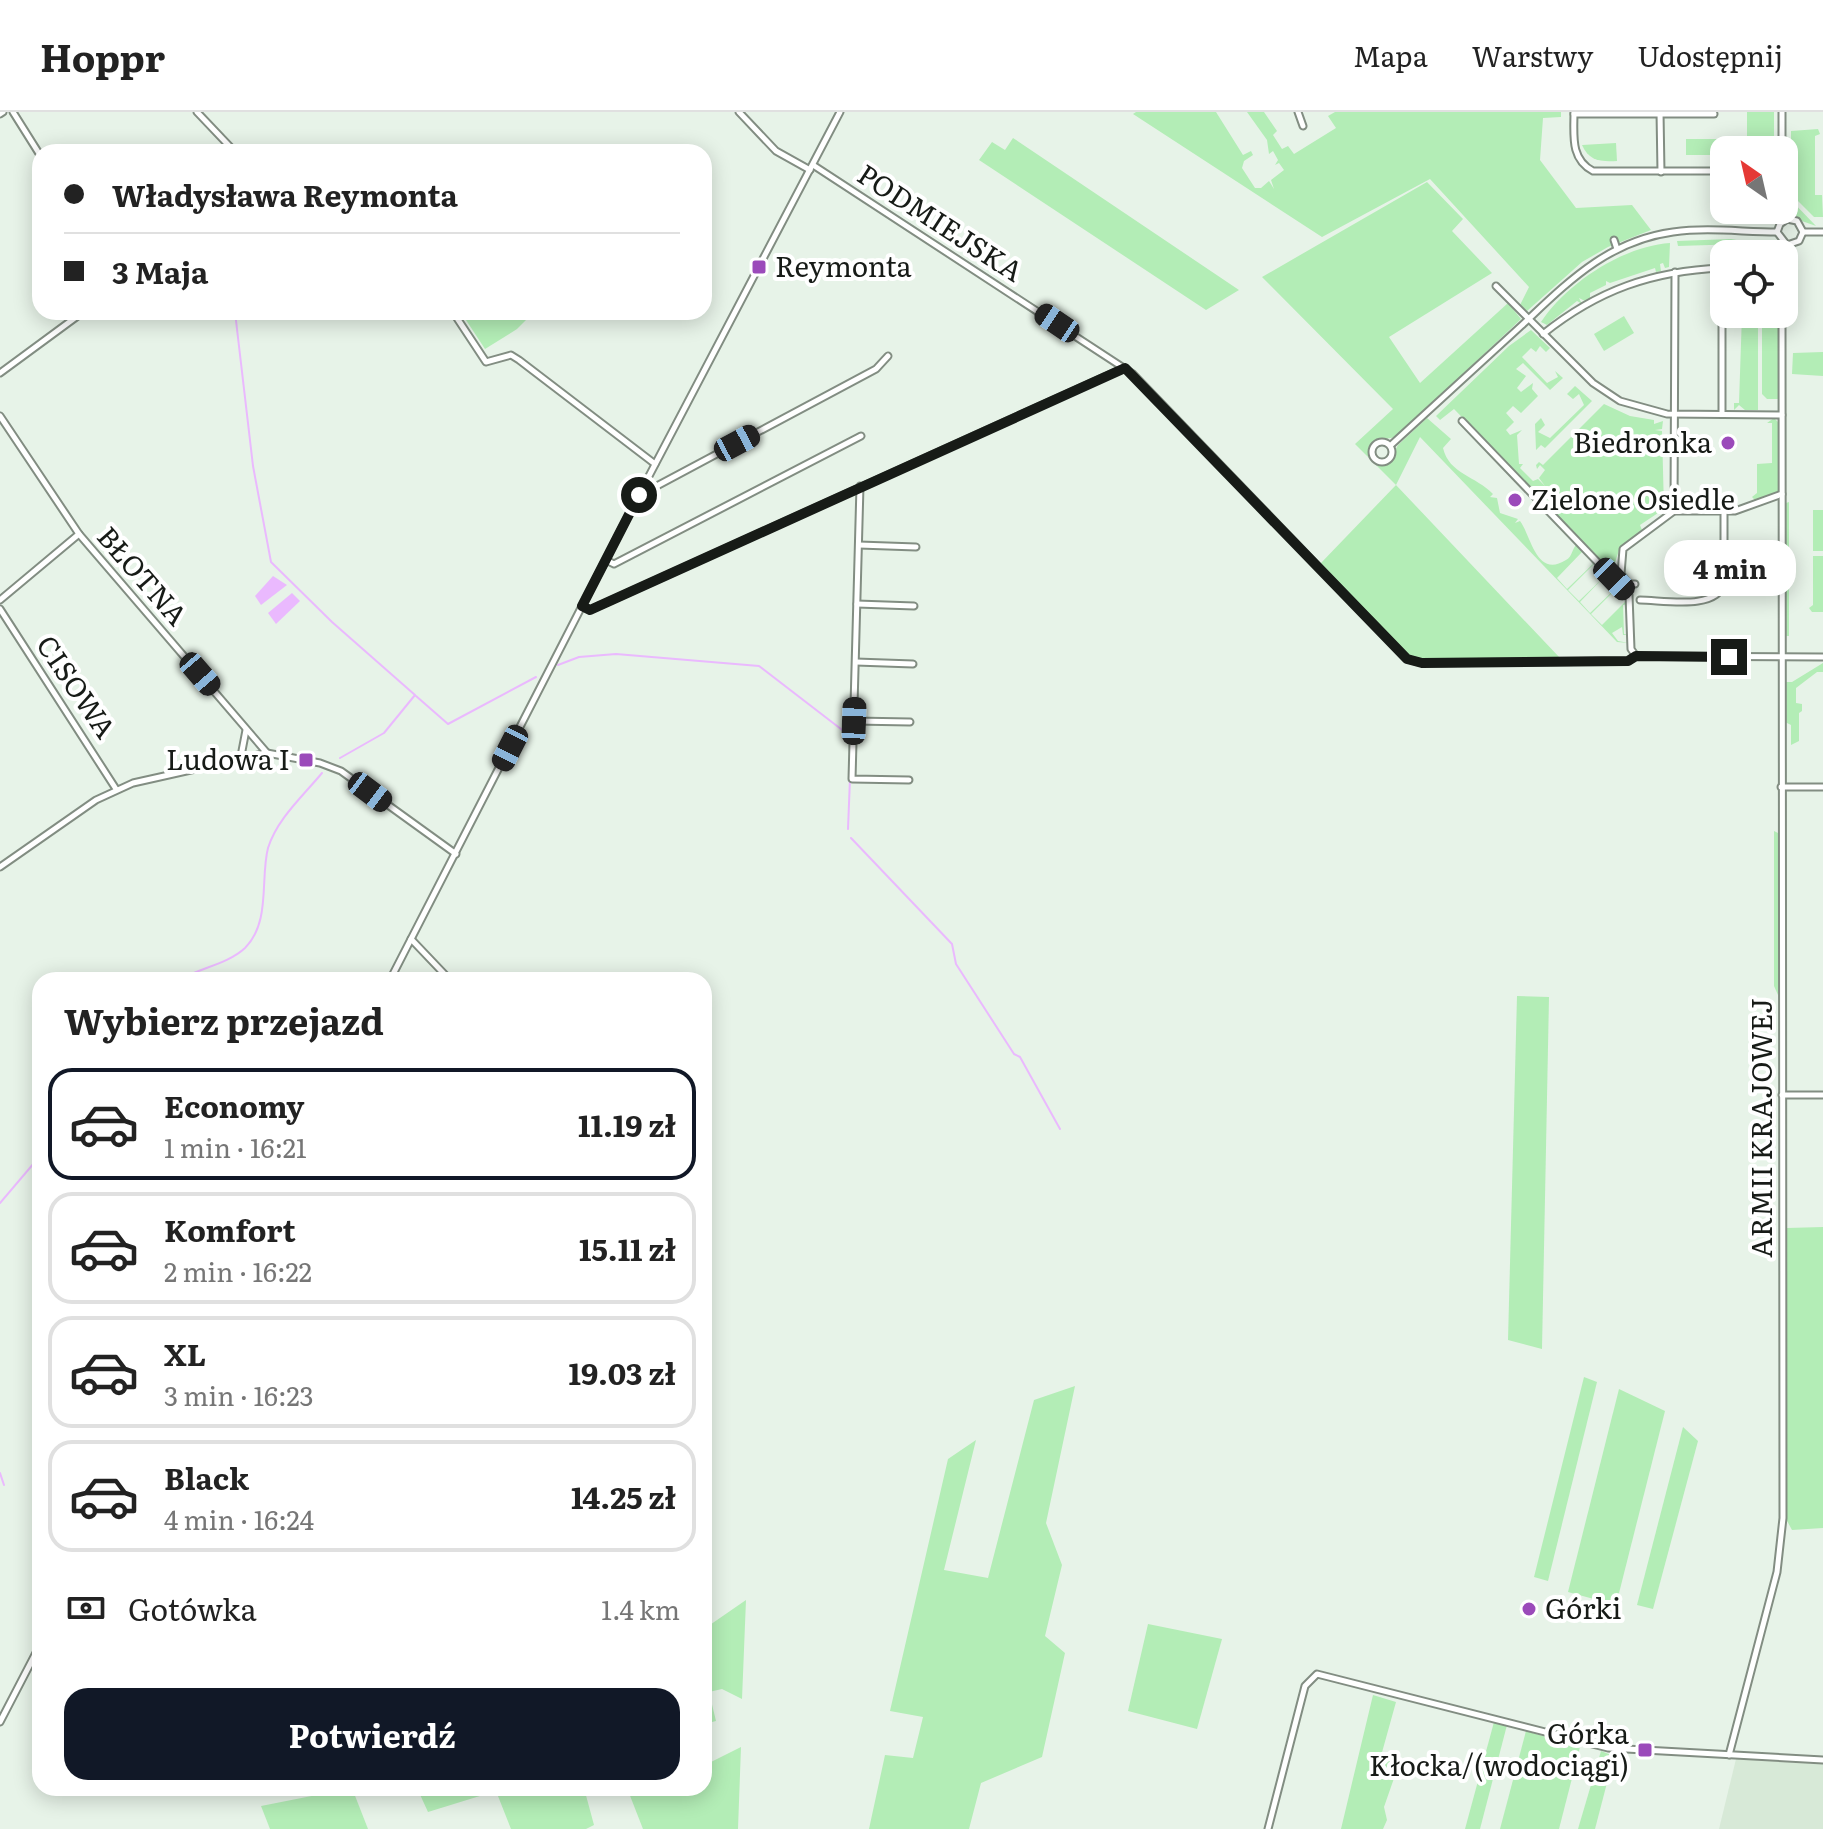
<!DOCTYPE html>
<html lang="pl">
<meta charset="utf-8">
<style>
body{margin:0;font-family:Literata,serif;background:#f2f2f2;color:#222;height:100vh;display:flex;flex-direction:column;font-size:30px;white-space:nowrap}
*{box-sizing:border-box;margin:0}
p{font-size:26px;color:#767676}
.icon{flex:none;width:44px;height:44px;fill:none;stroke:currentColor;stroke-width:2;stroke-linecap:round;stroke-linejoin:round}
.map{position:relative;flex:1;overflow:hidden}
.drawer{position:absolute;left:32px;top:860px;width:680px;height:824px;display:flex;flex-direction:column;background:#fff;border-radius:24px;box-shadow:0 4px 20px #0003}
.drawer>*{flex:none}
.guide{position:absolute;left:32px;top:32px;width:680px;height:176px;border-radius:24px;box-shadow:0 4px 20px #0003;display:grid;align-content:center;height:176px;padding:0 32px;background:#fff}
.needle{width:52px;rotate:326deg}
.controls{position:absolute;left:1710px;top:24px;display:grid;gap:16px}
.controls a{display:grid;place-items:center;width:88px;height:88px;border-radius:16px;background:#fff;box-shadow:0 4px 20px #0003;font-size:40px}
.end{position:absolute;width:36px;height:36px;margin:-18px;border:10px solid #171b17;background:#fff;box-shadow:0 0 0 4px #fff}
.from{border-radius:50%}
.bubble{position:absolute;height:56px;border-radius:24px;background:#fff;box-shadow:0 4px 20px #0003;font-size:26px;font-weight:700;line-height:56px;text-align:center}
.car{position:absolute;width:24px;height:48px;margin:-24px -12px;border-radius:10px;box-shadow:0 0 6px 2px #0007;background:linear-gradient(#222 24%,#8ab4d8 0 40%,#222 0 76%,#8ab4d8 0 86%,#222 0)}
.guide b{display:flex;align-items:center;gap:28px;height:76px;font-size:30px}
.guide b+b{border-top:2px solid #e0e0e0}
.guide i{width:20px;height:20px;background:#222}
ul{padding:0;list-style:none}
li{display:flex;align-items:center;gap:24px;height:112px;margin:0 16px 12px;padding:0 16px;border:4px solid #e0e0e0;border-radius:24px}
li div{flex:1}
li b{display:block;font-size:30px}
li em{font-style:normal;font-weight:700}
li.current{border-color:#111827}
li>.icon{width:72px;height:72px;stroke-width:1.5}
h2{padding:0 32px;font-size:36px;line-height:96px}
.pay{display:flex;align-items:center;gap:20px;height:88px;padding:0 32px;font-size:30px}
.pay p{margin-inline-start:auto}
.action{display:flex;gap:16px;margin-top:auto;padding:16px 32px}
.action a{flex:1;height:92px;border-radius:24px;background:#111827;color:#fff;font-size:32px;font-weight:700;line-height:92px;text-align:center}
header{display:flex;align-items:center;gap:48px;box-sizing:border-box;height:112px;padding:0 40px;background:#fff;border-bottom:2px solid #e0e0e0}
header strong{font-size:38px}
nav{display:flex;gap:44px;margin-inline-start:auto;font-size:28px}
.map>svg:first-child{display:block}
.built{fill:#d7e9d7}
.green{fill:#b3edb6}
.water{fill:#eab9fe}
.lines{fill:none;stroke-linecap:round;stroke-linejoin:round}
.stream{stroke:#eab9fe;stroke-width:2}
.street-casing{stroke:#828d82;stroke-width:9}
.street{stroke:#fff;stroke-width:5}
.route{stroke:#171b17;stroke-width:10}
.poi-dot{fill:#9b4aba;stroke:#fff;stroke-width:3}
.labels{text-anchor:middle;stroke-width:8;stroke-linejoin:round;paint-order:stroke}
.street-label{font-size:28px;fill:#171b17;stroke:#fff}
.poi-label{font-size:28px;fill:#171b17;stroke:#fff;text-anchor:start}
</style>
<header>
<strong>Hoppr</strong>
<nav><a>Mapa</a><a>Warstwy</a><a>Udostępnij</a></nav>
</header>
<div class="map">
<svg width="1823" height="1717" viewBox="0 0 1823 1717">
<rect width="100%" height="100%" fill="#e7f3e8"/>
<polygon class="built" points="1736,1647 1823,1652 1823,1717 1719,1717"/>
<g class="green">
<polygon points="1136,0 1216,0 1243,43 1251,39 1253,43 1244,49 1242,56 1255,76 1261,76 1269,69 1274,77 1271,68 1284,58 1279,51 1275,53 1278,48 1273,39 1269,42 1267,28 1247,0 1264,0 1277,19 1273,23 1282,37 1288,34 1294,42 1336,16 1328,4 1335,0 1561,0 1561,5 1543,6 1540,48 1576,96 1632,93 1651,118 1608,135 1582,150 1527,199 1520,193 1529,175 1430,67 1322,125 1133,2"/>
<rect x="1747" y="0" width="27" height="38"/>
<polygon points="1818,17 1820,22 1815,24 1815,83 1822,83 1823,105 1814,105 1791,82 1791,19"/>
<polygon points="1788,20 1788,85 1816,114 1799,108 1786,88"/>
<polygon points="1013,26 1239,178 1206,198 979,48 992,30 1005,38"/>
<rect x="1686" y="27" width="36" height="16"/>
<path d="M1616,31l1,18c-16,1 -28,0 -35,-16z"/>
<path d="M1427,70l36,37 -11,12 40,42 -103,64 31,46 88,-80 13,16 -125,118 -22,4 -5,14 11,9 8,-1 10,-18 29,-27 24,21 -8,9c6,26 33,28 50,46l-3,3 7,1 3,15 18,6 -3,4 5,-2c11,14 16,58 46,39 7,-4 5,-10 11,-16l10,10 -5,-2 -25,26 10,11 26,-25 -3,-4 8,6 -4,-2 -26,26 11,11 26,-25 -3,-4 7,6 -4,-2 -25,26 10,11 26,-25 -3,-4 8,6 -4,-2 -26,26 11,11 26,-26 1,5 -6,1 1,29 5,1h-6l-1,-8 -10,6 6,8 11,2 -12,-1 -197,-205 -24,48 164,173 -140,2 -13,-4 -87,-92 76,-79 -41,-41 38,-35 -131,-132z"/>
<polygon points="1731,127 1759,132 1762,142 1748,142 1742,132 1678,134 1677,129"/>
<path d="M1670,131l-1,24 -4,1 -2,-5 -3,1 1,7 -5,1 -1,-4 -45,15 -4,-2v4l-16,8v5l-5,3 -6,-3 3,6 -5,-3 -30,24 -6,-3c26,-39 82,-76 129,-79z"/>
<polygon points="473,200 534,200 517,217 485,237 464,205"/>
<polygon points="1742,202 1758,202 1758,298 1745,298 1739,293 1734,298 1734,291 1739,291"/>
<polygon points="1762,202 1778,202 1778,287 1767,287 1762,282"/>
<polygon points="1624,204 1634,221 1604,239 1594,222"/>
<polygon points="1531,218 1550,236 1546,240 1540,234 1536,240 1531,236 1522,245 1547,271 1558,265 1555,259 1563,266 1550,278 1523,251 1516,257 1526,264 1517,276 1521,280 1533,271 1532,277 1538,284 1521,301 1513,294 1506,301 1514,310 1506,318 1510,323 1522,318 1517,323 1519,352 1523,352 1520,356 1533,369 1538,367 1545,374 1539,366 1545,358 1540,353 1537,357 1536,353 1539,350 1543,353 1604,292 1630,304 1654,308 1654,312 1663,309 1662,317 1655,318 1662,319 1664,397 1640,413 1642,418 1620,435 1612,460 1454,297 1440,308 1436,304 1509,234"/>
<polygon points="1823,240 1823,264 1792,262 1793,241"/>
<polygon points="1575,274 1592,289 1545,336 1541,333 1536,338 1535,312 1541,306 1545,313 1538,320 1550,326 1584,293 1579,282 1573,287 1567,282"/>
<polygon points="1774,306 1778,310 1779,379 1755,388 1752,385 1757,381 1757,352 1772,351 1772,311 1767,311"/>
<polygon points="1789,390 1789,524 1785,524 1786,391"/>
<rect x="1813" y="398" width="10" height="41"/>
<polygon points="1813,444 1823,444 1823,500 1812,500 1809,496 1813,493"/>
<polygon points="1823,551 1823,560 1817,560 1796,576 1796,591 1802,592 1802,599 1799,601 1799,629 1791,633 1791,613 1785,610 1785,570 1792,570"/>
<polygon points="1774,719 1778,721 1778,883 1774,874"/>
<polygon points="1517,884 1549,885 1542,1237 1508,1228"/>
<polygon points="1823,1115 1823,1416 1792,1418 1786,1407 1787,1116"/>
<polygon points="1584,1265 1597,1270 1548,1469 1534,1465"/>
<polygon points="1075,1274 1046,1411 1062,1453 1045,1524 1065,1541 1042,1645 981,1671 969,1717 869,1717 885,1643 913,1646 923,1605 890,1599 948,1347 976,1328 944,1458 988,1466 1034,1288"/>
<polygon points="1619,1277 1665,1299 1616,1493 1568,1480"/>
<polygon points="1683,1315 1698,1329 1653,1497 1637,1493"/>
<polygon points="746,1488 742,1587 722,1577 709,1580 716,1609 704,1612 704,1517"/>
<polygon points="1148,1512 1222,1527 1197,1617 1128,1599"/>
<polygon points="1373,1583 1396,1590 1381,1644 1400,1649 1384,1695 1387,1708 1383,1717 1341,1717"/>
<polygon points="1494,1610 1507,1613 1480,1717 1465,1717"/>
<polygon points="1526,1619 1580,1635 1559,1717 1500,1717"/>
<polygon points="741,1635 738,1717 643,1717 627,1676 704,1676 704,1648 709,1651"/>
<polygon points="1601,1639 1614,1644 1595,1717 1578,1717"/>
<polygon points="352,1676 368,1717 270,1717 261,1694"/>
<polygon points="417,1676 584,1676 594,1713 586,1717 511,1717 496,1679 428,1700"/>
</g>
<g class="water">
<polygon points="273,464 287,473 261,493 255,484"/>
<polygon points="292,481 300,489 276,512 268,501"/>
</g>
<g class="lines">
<g class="stream">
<polyline points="235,200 253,354 271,450 332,510 415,583 384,621 340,646"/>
<polyline points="558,553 579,545 616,542 759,554 850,624"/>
<polyline points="416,584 448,612 536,565"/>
<polyline points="848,717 850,666"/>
<polyline points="851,726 952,832 956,852 1014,942 1020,945 1060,1017"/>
<path d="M179,868c20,-12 49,-16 66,-32 26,-26 15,-69 23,-100 9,-29 35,-52 54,-75"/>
<polyline points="0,1091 40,1044"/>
<polyline points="0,1361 4,1373"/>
</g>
<defs>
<g id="street">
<polyline points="13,0 40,43"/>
<polyline points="197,0 235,40"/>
<polyline points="739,0 776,39 810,58"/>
<polyline points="1298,0 1303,14"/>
<path d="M1574,0c0,23 -4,47 19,59h120"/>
<polyline points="1660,0 1661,60"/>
<polyline points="0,2 3,0"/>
<polyline points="1574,2 1714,2"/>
<polyline points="1782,38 1782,0"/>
<polyline points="813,53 1133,262 1407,547 1422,551 1628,549 1636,544 1823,545"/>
<polyline points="1784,98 1787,107"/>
<polyline points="1787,107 1797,109 1803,120"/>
<polyline points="1777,120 1780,112 1787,107"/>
<polyline points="1777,120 1787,133"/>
<polyline points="1803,120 1823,120"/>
<polyline points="1614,128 1617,137"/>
<polyline points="1787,133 1799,129 1803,120"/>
<polyline points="1496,174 1593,271 1620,289 1667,302 1782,303"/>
<polyline points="453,200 486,250 511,243 519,248 655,352"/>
<path d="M1543,222c55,-44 109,-63 179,-66v146"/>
<polyline points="0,261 83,200"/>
<polyline points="0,304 79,422 267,641"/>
<polyline points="1462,309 1629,483 1631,537 1636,544"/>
<circle cx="1382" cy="340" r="10"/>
<path d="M1391,333c43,-39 86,-79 130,-119 46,-43 86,-85 152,-94 35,-5 69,0 104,0"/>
<polyline points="645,372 653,376 876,257 888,244"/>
<polyline points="860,374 852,667 909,668"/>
<polyline points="1674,399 1675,160"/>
<polyline points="859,433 916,435"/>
<polyline points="606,448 614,452 861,324"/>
<polyline points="1635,472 1629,472 1621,462 1623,437 1674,399 1735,399 1782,382"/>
<polyline points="0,488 79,422"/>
<path d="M1640,488c23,0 77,11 84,-17v-71"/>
<polyline points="857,492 914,494"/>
<polyline points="582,494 590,498 1124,256"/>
<polyline points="0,497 116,677"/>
<polyline points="856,550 913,552"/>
<polyline points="854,609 910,610"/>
<polyline points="241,644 246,618"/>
<polyline points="1781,675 1823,675"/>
<polyline points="0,755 96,688 133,671 267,641 320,651 341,659 456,742"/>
<polyline points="411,827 450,868"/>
<polyline points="390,868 639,383 840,0"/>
<polyline points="1782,983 1823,983"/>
<polyline points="0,1610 40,1533"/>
<polyline points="1729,1643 1777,1460 1783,1406 1782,202"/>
<polyline points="1268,1717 1305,1574 1317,1562 1608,1636 1823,1648"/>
</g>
</defs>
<use href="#street" class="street-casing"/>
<use href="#street" class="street"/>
</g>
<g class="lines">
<polyline class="route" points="639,383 582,494 590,498 1125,256 1407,547 1422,551 1628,549 1636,544 1729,545"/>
</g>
<g class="poi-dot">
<rect x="751" y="147" width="16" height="16" rx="4"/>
<circle cx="1728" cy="331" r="8"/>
<circle cx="1515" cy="388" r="8"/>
<rect x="298" y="640" width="16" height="16" rx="4"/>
<circle cx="1529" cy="1497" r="8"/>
<rect x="1637" y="1630" width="16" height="16" rx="4"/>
</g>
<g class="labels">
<g class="street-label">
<text transform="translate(940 111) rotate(33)" y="10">PODMIEJSKA</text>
<text transform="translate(142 464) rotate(49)" y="10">BŁOTNA</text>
<text transform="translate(76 575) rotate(56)" y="10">CISOWA</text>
<text transform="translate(1762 1016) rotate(-90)" y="10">ARMII KRAJOWEJ</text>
</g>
<g class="poi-label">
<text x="775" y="165">Reymonta</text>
<text x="1712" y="341" text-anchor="end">Biedronka</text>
<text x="1531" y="398">Zielone Osiedle</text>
<text x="290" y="658" text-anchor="end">Ludowa I</text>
<text x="1545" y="1507">Górki</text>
<text x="1629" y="1632" text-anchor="end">Górka<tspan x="1629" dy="32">Kłocka/(wodociągi)</tspan></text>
</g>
</g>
</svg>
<div class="controls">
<a><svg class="needle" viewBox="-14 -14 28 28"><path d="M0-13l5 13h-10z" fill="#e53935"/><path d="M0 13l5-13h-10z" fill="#767676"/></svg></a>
<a><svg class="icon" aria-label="locate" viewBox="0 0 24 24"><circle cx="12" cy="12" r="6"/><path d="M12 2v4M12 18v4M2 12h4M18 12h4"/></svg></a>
</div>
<i class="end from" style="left:639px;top:383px"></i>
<i class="end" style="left:1729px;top:545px"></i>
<div class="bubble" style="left:1664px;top:428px;width:132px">4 min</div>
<i class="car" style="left:1057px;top:211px;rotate:304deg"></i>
<i class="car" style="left:737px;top:331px;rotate:62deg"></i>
<i class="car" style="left:1614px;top:467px;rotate:136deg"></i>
<i class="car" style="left:200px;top:562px;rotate:139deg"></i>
<i class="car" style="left:854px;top:609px;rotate:2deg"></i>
<i class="car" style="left:510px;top:636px;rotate:207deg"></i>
<i class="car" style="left:370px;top:680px;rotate:127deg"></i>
<div class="guide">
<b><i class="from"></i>Władysława Reymonta</b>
<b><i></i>3 Maja</b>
</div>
<section class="drawer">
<h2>Wybierz przejazd</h2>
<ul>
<li class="current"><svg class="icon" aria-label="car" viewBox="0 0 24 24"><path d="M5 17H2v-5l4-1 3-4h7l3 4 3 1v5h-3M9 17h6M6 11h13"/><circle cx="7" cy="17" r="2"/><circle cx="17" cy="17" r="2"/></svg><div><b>Economy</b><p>1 min · 16:21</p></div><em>11.19 zł</em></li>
<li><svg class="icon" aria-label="car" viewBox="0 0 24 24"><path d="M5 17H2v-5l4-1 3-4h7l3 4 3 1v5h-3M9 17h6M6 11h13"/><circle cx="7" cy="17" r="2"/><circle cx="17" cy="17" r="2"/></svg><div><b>Komfort</b><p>2 min · 16:22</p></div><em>15.11 zł</em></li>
<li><svg class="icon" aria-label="car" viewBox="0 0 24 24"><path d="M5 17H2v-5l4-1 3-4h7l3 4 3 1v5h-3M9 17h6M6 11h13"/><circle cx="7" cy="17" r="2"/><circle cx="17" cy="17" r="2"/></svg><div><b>XL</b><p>3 min · 16:23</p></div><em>19.03 zł</em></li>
<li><svg class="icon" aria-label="car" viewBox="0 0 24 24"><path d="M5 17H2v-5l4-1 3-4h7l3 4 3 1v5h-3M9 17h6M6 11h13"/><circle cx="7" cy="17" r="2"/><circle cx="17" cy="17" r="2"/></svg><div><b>Black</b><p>4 min · 16:24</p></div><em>14.25 zł</em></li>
</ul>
<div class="pay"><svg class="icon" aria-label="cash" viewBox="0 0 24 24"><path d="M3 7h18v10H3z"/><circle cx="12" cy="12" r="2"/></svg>Gotówka<p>1.4 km</p></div>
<div class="action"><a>Potwierdź</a></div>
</section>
</div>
